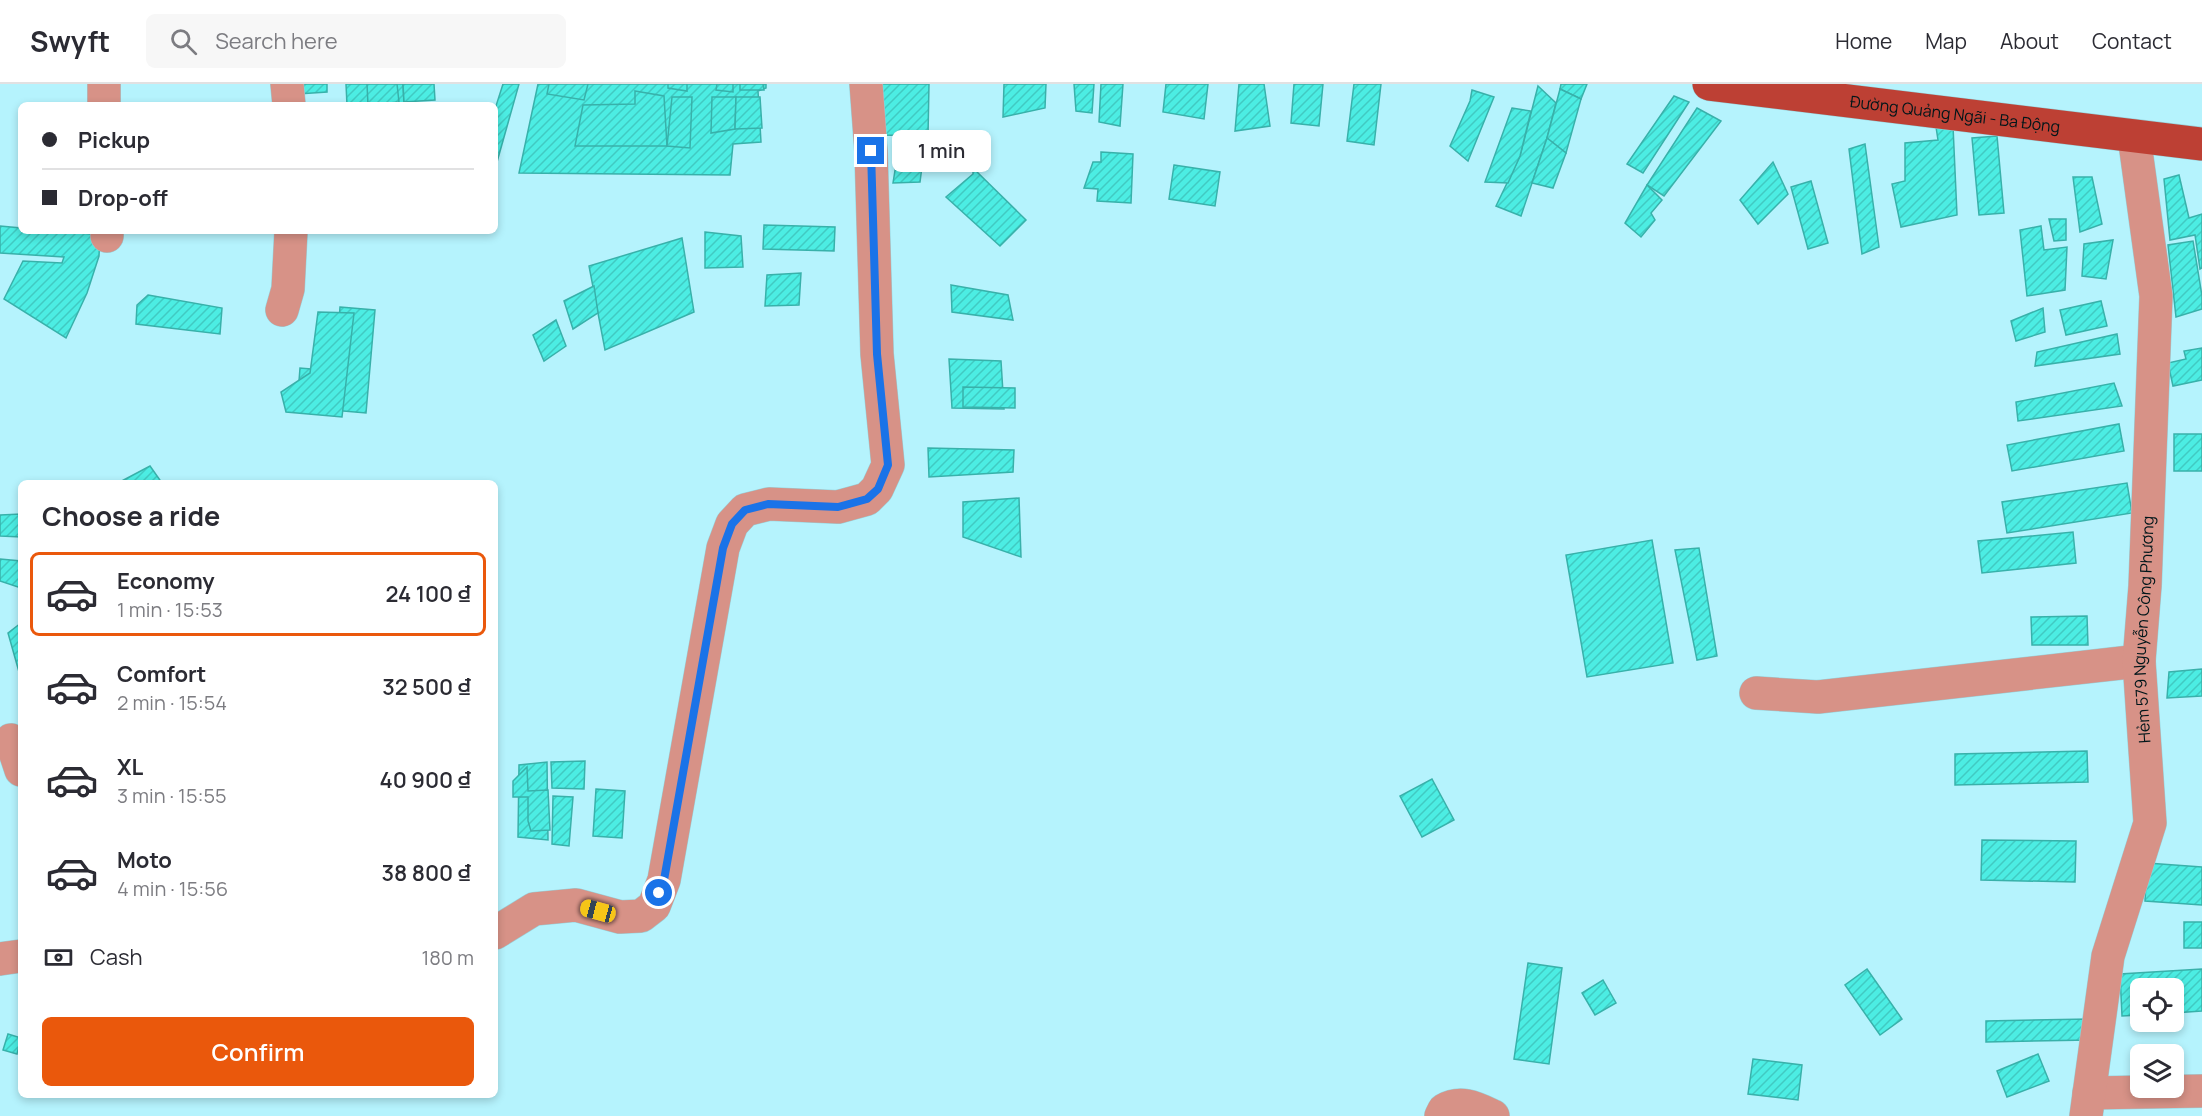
<!DOCTYPE html>
<meta charset="utf-8">
<style>
body{margin:0;font-family:Manrope,sans-serif;background:#f7f7f7;color:#2b2b33;height:100vh;display:flex;flex-direction:column;font-size:22px;white-space:nowrap}
*{box-sizing:border-box;margin:0}
p{font-size:20px;color:#7c7c81}
.icon{flex:none;width:33px;height:33px;fill:none;stroke:currentColor;stroke-width:2;stroke-linecap:round;stroke-linejoin:round}
.map{position:relative;flex:1;overflow:hidden}
.details{position:absolute;left:18px;top:396px;width:480px;height:618px;display:flex;flex-direction:column;background:#fff;border-radius:9px;box-shadow:0 3px 9px #0003}
.details>*{flex:none}
.top-card{position:absolute;left:18px;top:18px;width:480px;height:132px;border-radius:9px;box-shadow:0 3px 9px #0003;display:grid;align-content:center;height:132px;padding:0 24px;background:#fff}
.tools{position:absolute;left:2130px;top:894px;display:grid;gap:12px}
.tools a{display:grid;place-items:center;width:54px;height:54px;border-radius:9px;background:#fff;box-shadow:0 3px 9px #0003;font-size:30px}
.end{position:absolute;width:27px;height:27px;margin:-14px;border:8px solid #1a73e8;background:#fff;box-shadow:0 0 0 3px #fff}
.from{border-radius:50%}
.bubble{position:absolute;height:42px;border-radius:9px;background:#fff;box-shadow:0 3px 9px #0003;font-size:20px;font-weight:600;line-height:42px;text-align:center}
.car{position:absolute;width:18px;height:36px;margin:-18px -9px;border-radius:8px;box-shadow:0 0 4px 2px #0007;background:linear-gradient(#f5c518 24%,#345 0 40%,#f5c518 0 76%,#345 0 86%,#f5c518 0)}
.top-card b{display:flex;align-items:center;gap:21px;height:57px;font-size:22px}
.top-card b+b{border-top:2px solid #e1e1e2}
.top-card i{width:15px;height:15px;background:#2b2b33}
ul{padding:0;list-style:none}
li{display:flex;align-items:center;gap:18px;height:84px;margin:0 12px 9px;padding:0 12px;border:3px solid transparent;border-radius:9px}
li div{flex:1}
li b{display:block;font-size:22px}
li em{font-style:normal;font-weight:600}
li.active{border-color:#ea580c}
li>.icon{width:54px;height:54px;stroke-width:1.5}
h2{padding:0 24px;font-size:27px;line-height:72px}
.pay{display:flex;align-items:center;gap:15px;height:66px;padding:0 24px;font-size:22px}
.pay p{margin-inline-start:auto}
.action{display:flex;gap:12px;margin-top:auto;padding:12px 24px}
.action a{flex:1;height:69px;border-radius:9px;background:#ea580c;color:#fff;font-size:24px;font-weight:600;line-height:69px;text-align:center}
header{display:flex;align-items:center;gap:36px;box-sizing:border-box;height:84px;padding:0 30px;background:#fff;border-bottom:2px solid #e1e1e2}
header strong{font-size:28px}
nav{display:flex;gap:33px;margin-inline-start:auto;font-size:21px}
.search{width:420px;height:54px;background:#f7f7f7;display:flex;align-items:center;gap:15px;box-sizing:border-box;padding:0 21px;border-radius:9px;color:#7c7c81;font-size:22px}
.map>svg:first-child{display:block}
.building{fill:url(#building-hatch);stroke:#38b1aa;stroke-width:1.5}
.lines{fill:none;stroke-linecap:round;stroke-linejoin:round}
.minor-casing{stroke:#98d0d9;stroke-width:34}
.major-casing{stroke:#98d0d9;stroke-width:34}
.minor{stroke:#d79287;stroke-width:33}
.major{stroke:#bd4034;stroke-width:33}
.route{stroke:#1a73e8;stroke-width:8}
.labels{text-anchor:middle;stroke-width:4.5;stroke-linejoin:round;paint-order:stroke}
.street-label{font-size:16px;fill:#00161a;stroke:#e4f8fb}
</style>
<header>
<strong>Swyft</strong>
<div class="search"><svg class="icon" aria-label="search" viewBox="0 0 24 24"><circle cx="10" cy="10" r="6"/><path d="M15 15l6 6"/></svg>Search here</div>
<nav><a>Home</a><a>Map</a><a>About</a><a>Contact</a></nav>
</header>
<div class="map">
<svg width="2202" height="1032" viewBox="0 0 2202 1032">
<defs>
<pattern id="building-hatch" width="6" height="6" patternUnits="userSpaceOnUse" patternTransform="scale(1.5)"><rect width="6" height="6" fill="#4cede3"/><path d="M-1 1l2-2M0 6l6-6M5 7l2-2" fill="none" stroke="#41cac2"/></pattern>
</defs>
<rect width="100%" height="100%" fill="#b5f3fd"/>
<g class="building">
<polygon points="297,0 327,0 327,8 298,10"/>
<polygon points="346,0 403,0 404,21 347,21"/>
<polygon points="367,0 397,0 399,18 368,21"/>
<polygon points="403,0 434,0 435,16 404,18"/>
<polygon points="503,0 519,0 495,85 495,25"/>
<polygon points="538,0 766,0 766,4 758,7 761,58 733,60 730,91 519,89"/>
<polygon points="549,0 588,0 584,16 547,10"/>
<polygon points="668,0 687,0 687,7 668,4"/>
<polygon points="717,0 733,0 733,8 716,6"/>
<polygon points="740,0 763,0 764,6 740,6"/>
<polygon points="881,0 929,0 928,52 880,51"/>
<polygon points="1004,0 1046,0 1045,24 1003,33"/>
<polygon points="1074,0 1094,0 1092,29 1076,27"/>
<polygon points="1101,0 1123,0 1120,42 1099,38"/>
<polygon points="1166,0 1208,0 1204,35 1163,28"/>
<polygon points="1239,0 1264,0 1270,42 1235,47"/>
<polygon points="1294,0 1323,0 1319,42 1291,39"/>
<polygon points="1354,0 1381,0 1374,61 1347,57"/>
<polygon points="1561,0 1587,0 1581,15 1560,5"/>
<polygon points="1538,2 1556,19 1547,54 1521,132 1496,122 1520,72"/>
<polygon points="1560,5 1581,15 1566,69 1547,54"/>
<polygon points="1472,6 1494,13 1468,77 1450,62 1470,17"/>
<polygon points="635,7 664,12 667,62 575,62 583,21 635,20"/>
<polygon points="1674,12 1689,18 1643,89 1627,80"/>
<polygon points="672,13 692,13 690,64 667,62"/>
<polygon points="712,13 736,13 735,45 711,49"/>
<polygon points="736,13 760,13 762,44 735,45"/>
<polygon points="1512,24 1531,27 1520,72 1508,99 1485,98"/>
<polygon points="1697,24 1721,37 1664,112 1647,101"/>
<polygon points="1953,42 1957,131 1901,143 1892,100 1905,97 1905,59 1938,56 1936,43"/>
<polygon points="1997,52 2004,129 1979,131 1972,54"/>
<polygon points="1547,54 1566,69 1553,104 1532,99"/>
<polygon points="1865,60 1879,163 1862,170 1849,65"/>
<polygon points="1101,68 1133,70 1131,119 1097,117 1098,105 1084,104 1093,78 1101,78"/>
<polygon points="897,74 923,75 920,98 893,99"/>
<polygon points="1773,78 1788,110 1758,140 1740,116"/>
<polygon points="1174,81 1220,88 1215,122 1169,115"/>
<polygon points="973,84 1026,136 1000,162 946,113 973,90"/>
<polygon points="2179,91 2189,134 2202,130 2202,184 2200,185 2195,151 2170,156 2164,95"/>
<polygon points="2073,93 2092,93 2102,140 2080,148"/>
<polygon points="1811,97 1828,159 1808,165 1791,103"/>
<polygon points="1647,101 1662,116 1651,129 1655,136 1641,153 1625,139"/>
<polygon points="2049,135 2066,135 2066,156 2054,157"/>
<polygon points="764,141 835,143 834,167 763,165"/>
<polygon points="0,142 21,144 21,147 63,147 100,151 99,172 87,209 66,254 4,215 23,177 62,179 64,173 0,169"/>
<polygon points="2041,142 2044,166 2067,163 2065,206 2027,212 2020,146"/>
<polygon points="705,148 741,152 743,183 705,184"/>
<polygon points="682,154 694,228 605,266 589,182"/>
<polygon points="2113,156 2106,195 2082,192 2084,160"/>
<polygon points="2193,157 2202,212 2202,225 2176,233 2168,161"/>
<polygon points="801,189 799,221 765,222 767,191"/>
<polygon points="951,201 1008,211 1013,236 952,228"/>
<polygon points="594,202 598,229 573,245 564,217"/>
<polygon points="148,211 222,224 220,250 136,240 137,221"/>
<polygon points="2101,217 2107,242 2066,251 2060,226"/>
<polygon points="340,223 375,226 366,329 297,323 300,284 335,287"/>
<polygon points="2043,224 2045,248 2016,257 2011,237"/>
<polygon points="318,228 354,229 342,333 286,328 281,308 310,289"/>
<polygon points="556,236 566,262 544,277 533,251"/>
<polygon points="2117,250 2120,270 2035,282 2037,268"/>
<polygon points="2202,264 2202,296 2173,302 2168,279 2186,275 2184,267"/>
<polygon points="949,275 1001,277 1004,325 952,324"/>
<polygon points="2114,299 2122,322 2018,337 2016,318"/>
<polygon points="963,303 1015,304 1015,324 963,323"/>
<polygon points="2119,340 2124,367 2012,387 2007,361"/>
<rect x="2174" y="350" width="28" height="37"/>
<polygon points="928,364 1014,366 1013,388 929,393"/>
<polygon points="150,382 162,399 118,399"/>
<polygon points="2127,399 2132,429 2007,449 2002,418"/>
<polygon points="1019,414 1021,473 963,453 963,418"/>
<polygon points="21,430 21,453 0,452 0,431"/>
<polygon points="2073,448 2076,479 1982,489 1978,457"/>
<polygon points="1652,456 1673,579 1587,593 1566,471"/>
<polygon points="1699,464 1717,572 1697,576 1675,466"/>
<polygon points="0,475 21,477 21,504 0,497"/>
<polygon points="2087,532 2088,561 2032,561 2031,533"/>
<polygon points="21,539 21,595 8,549"/>
<polygon points="2202,585 2202,612 2167,614 2169,588"/>
<polygon points="2087,667 2088,698 1955,701 1955,670"/>
<polygon points="585,677 584,705 552,704 551,678"/>
<polygon points="547,678 548,756 518,753 519,681"/>
<polygon points="527,683 528,707 548,706 550,746 531,747 528,737 528,713 513,713 513,697"/>
<polygon points="1432,695 1454,736 1422,753 1400,712"/>
<polygon points="596,705 625,707 622,754 593,752"/>
<polygon points="553,712 573,713 569,762 552,760"/>
<polygon points="1982,756 2076,757 2075,798 1981,796"/>
<polygon points="2147,779 2202,783 2202,821 2145,817"/>
<rect x="2184" y="838" width="18" height="26"/>
<polygon points="1528,879 1562,884 1549,980 1514,975"/>
<polygon points="1867,885 1902,935 1880,951 1845,901"/>
<polygon points="2202,885 2202,927 2174,929 2174,904 2140,904 2140,931 2122,932 2120,890"/>
<polygon points="1603,896 1616,919 1595,931 1582,909"/>
<polygon points="2090,935 2090,956 1986,958 1986,937"/>
<polygon points="8,950 21,954 17,970 3,966"/>
<polygon points="2038,970 2049,997 2007,1013 1997,987"/>
<polygon points="1753,975 1802,981 1798,1016 1748,1010"/>
</g>
<g class="lines">
<defs>
<g id="minor">
<polyline points="104,0 104,21"/>
<polyline points="287,0 289,21"/>
<polyline points="107,147 107,152"/>
<polyline points="282,226 288,205 291,147"/>
<polyline points="1756,609 1818,613 2139,577"/>
<polyline points="11,656 21,686"/>
<polyline points="495,849 534,825 576,821 620,833 641,832 654,822 664,796 723,464 732,440 745,426 769,420 838,423 867,415 877,405 888,381 877,270 871,67 866,0"/>
<polyline points="0,875 21,872"/>
<polyline points="2089,1009 2202,1007"/>
<path d="M1441,1032l3,-6c17,-10 32,-2 49,6"/>
<path id="s1" d="M2086,1032l22,-160 42,-133 -11,-162 6,-75 11,-290 -22,-160"/>
</g>
<g id="major">
<path id="s2" d="M1709,0l493,60"/>
</g>
</defs>
<use href="#minor" class="minor-casing"/>
<use href="#major" class="major-casing"/>
<use href="#minor" class="minor"/>
<use href="#major" class="major"/>
</g>
<g class="lines">
<polyline class="route" points="659,809 664,796 723,464 732,440 745,426 768,420 838,423 867,415 878,405 888,381 877,270 871,67"/>
</g>
<g class="labels">
<g class="street-label">
<text dy="6" stroke="none"><textPath href="#s2" startOffset="248">Đường Quảng Ngãi - Ba Động</textPath></text>
<text dy="6" stroke="none"><textPath href="#s1" startOffset="495">Hẻm 579 Nguyễn Công Phương</textPath></text>
</g>
</g>
</svg>
<div class="tools">
<a><svg class="icon" aria-label="locate" viewBox="0 0 24 24"><circle cx="12" cy="12" r="6"/><path d="M12 2v4M12 18v4M2 12h4M18 12h4"/></svg></a>
<a><svg class="icon" aria-label="layers" viewBox="0 0 24 24"><path d="M12 4l9 5-9 5-9-5zM3 14l9 5 9-5"/></svg></a>
</div>
<i class="end from" style="left:659px;top:809px"></i>
<i class="end" style="left:871px;top:67px"></i>
<div class="bubble" style="left:892px;top:46px;width:99px">1 min</div>
<i class="car" style="left:598px;top:827px;rotate:285deg"></i>
<div class="top-card">
<b><i class="from"></i>Pickup</b>
<b><i></i>Drop-off</b>
</div>
<section class="details">
<h2>Choose a ride</h2>
<ul>
<li class="active"><svg class="icon" aria-label="car" viewBox="0 0 24 24"><path d="M5 17H2v-5l4-1 3-4h7l3 4 3 1v5h-3M9 17h6M6 11h13"/><circle cx="7" cy="17" r="2"/><circle cx="17" cy="17" r="2"/></svg><div><b>Economy</b><p>1 min · 15:53</p></div><em>24 100 ₫</em></li>
<li><svg class="icon" aria-label="car" viewBox="0 0 24 24"><path d="M5 17H2v-5l4-1 3-4h7l3 4 3 1v5h-3M9 17h6M6 11h13"/><circle cx="7" cy="17" r="2"/><circle cx="17" cy="17" r="2"/></svg><div><b>Comfort</b><p>2 min · 15:54</p></div><em>32 500 ₫</em></li>
<li><svg class="icon" aria-label="car" viewBox="0 0 24 24"><path d="M5 17H2v-5l4-1 3-4h7l3 4 3 1v5h-3M9 17h6M6 11h13"/><circle cx="7" cy="17" r="2"/><circle cx="17" cy="17" r="2"/></svg><div><b>XL</b><p>3 min · 15:55</p></div><em>40 900 ₫</em></li>
<li><svg class="icon" aria-label="car" viewBox="0 0 24 24"><path d="M5 17H2v-5l4-1 3-4h7l3 4 3 1v5h-3M9 17h6M6 11h13"/><circle cx="7" cy="17" r="2"/><circle cx="17" cy="17" r="2"/></svg><div><b>Moto</b><p>4 min · 15:56</p></div><em>38 800 ₫</em></li>
</ul>
<div class="pay"><svg class="icon" aria-label="cash" viewBox="0 0 24 24"><path d="M3 7h18v10H3z"/><circle cx="12" cy="12" r="2"/></svg>Cash<p>180 m</p></div>
<div class="action"><a>Confirm</a></div>
</section>
</div>
